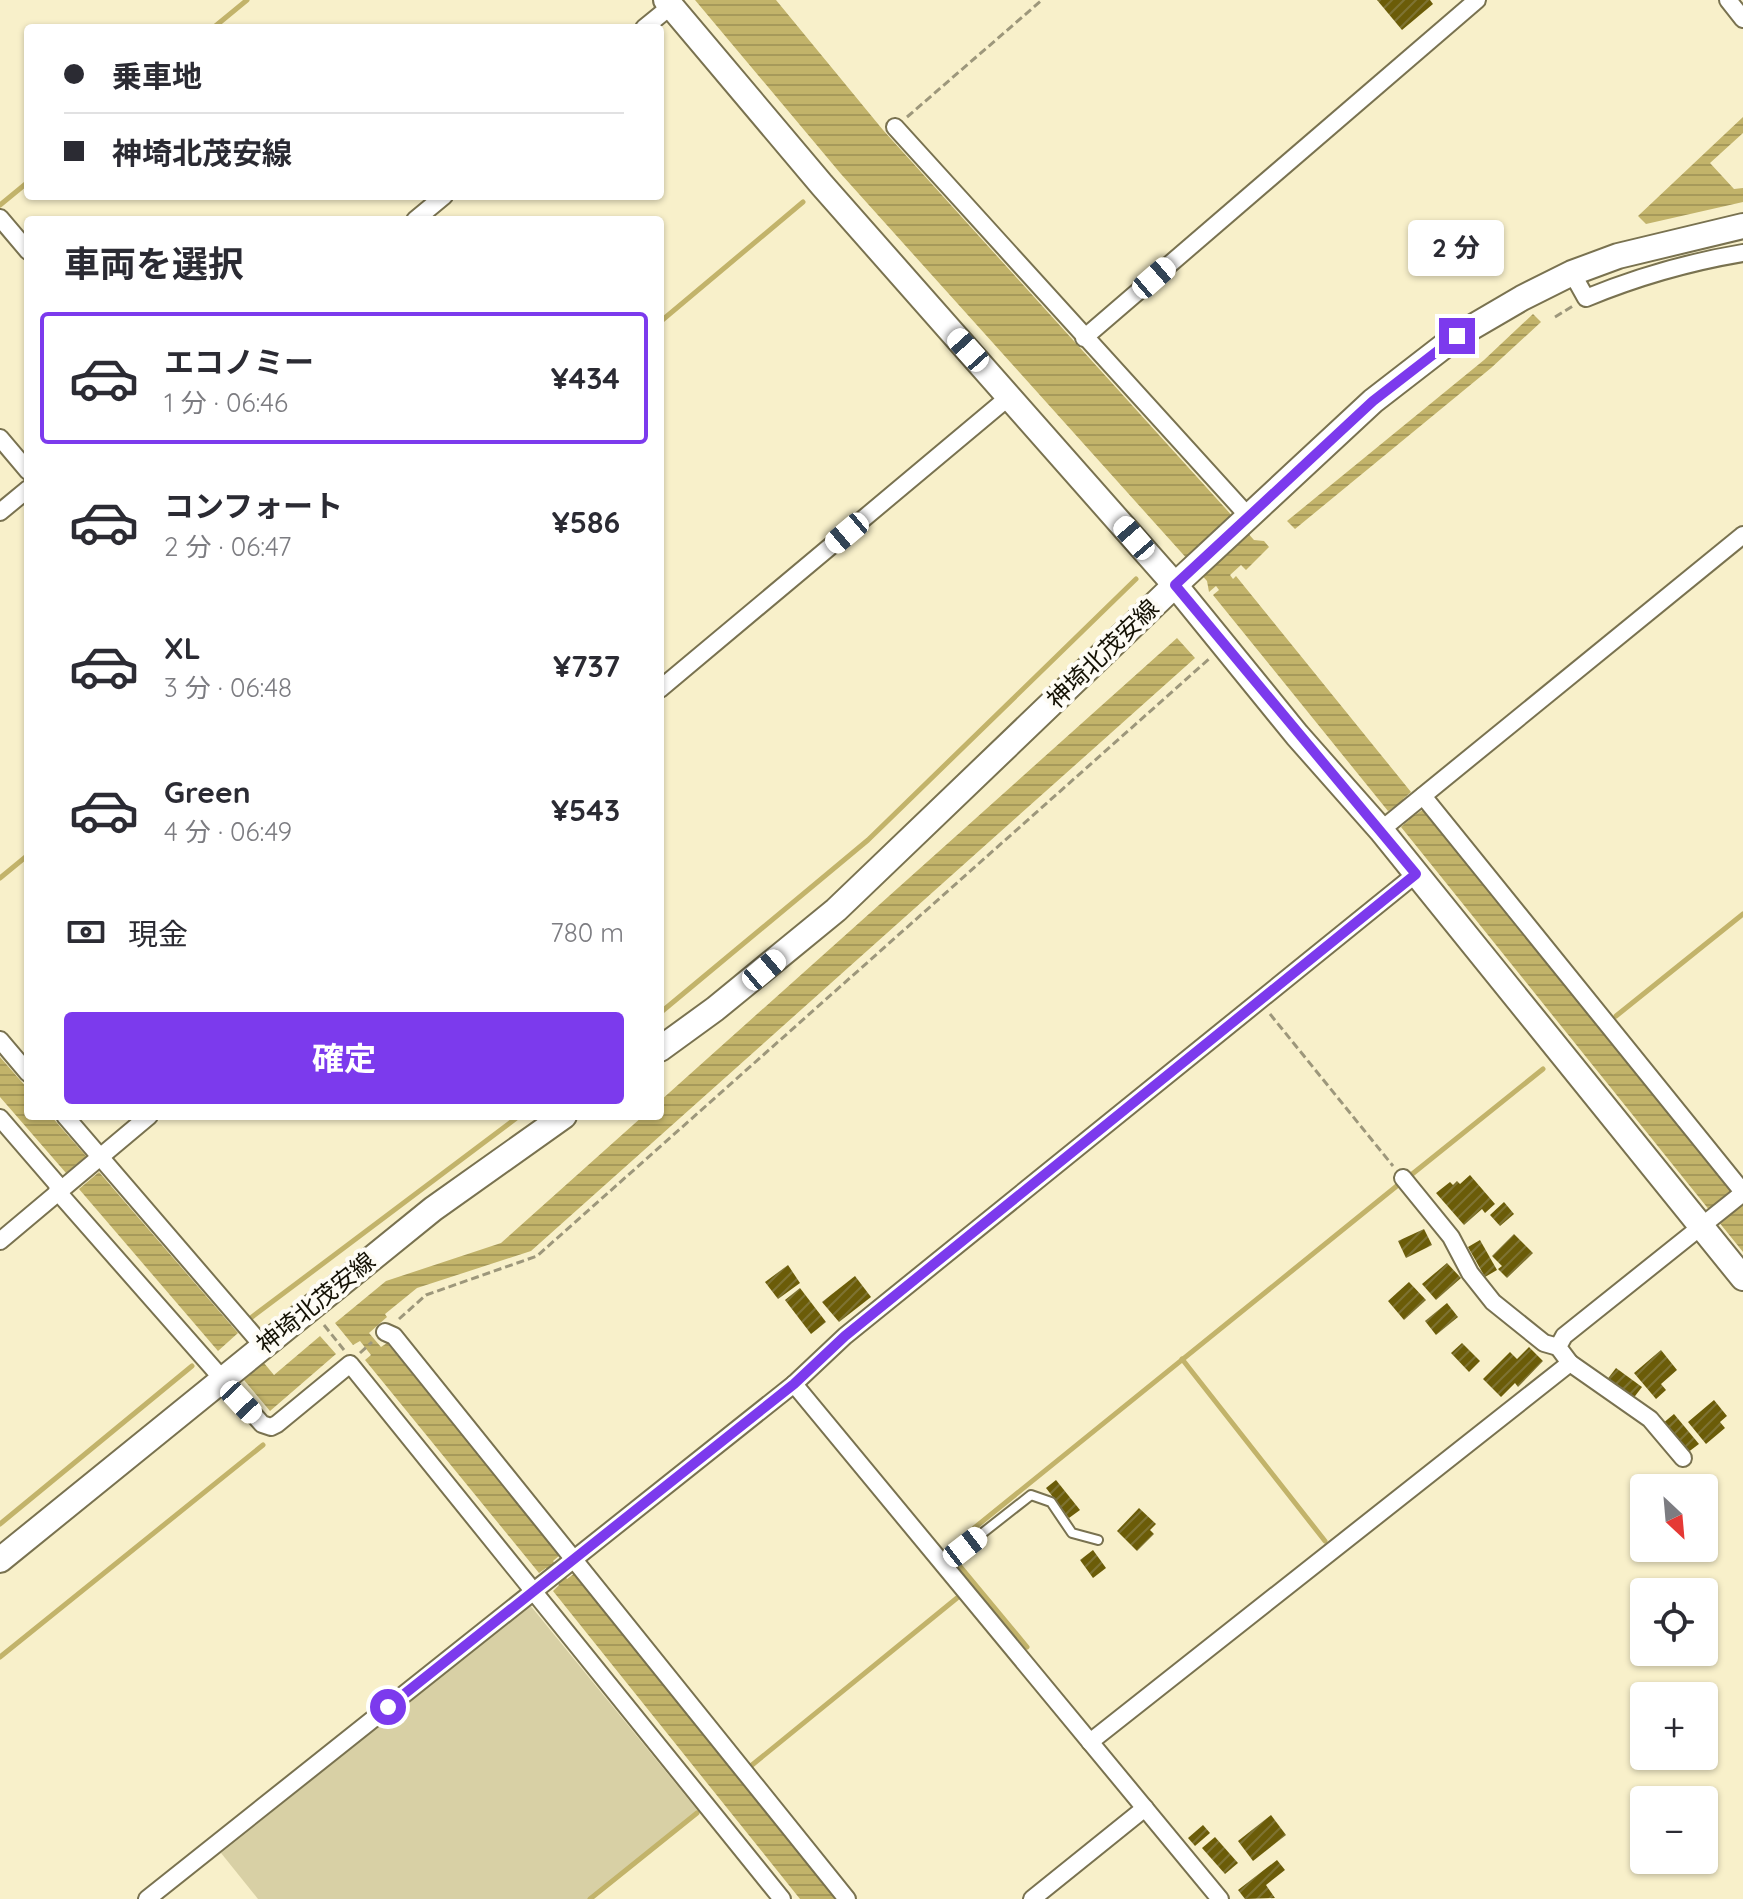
<!DOCTYPE html>
<html lang="ja">
<meta charset="utf-8">
<style>
body{margin:0;font-family:Quicksand,"Noto Sans JP",sans-serif;background:#f7f7f7;color:#2b2b33;height:100vh;display:flex;flex-direction:column;font-size:30px;white-space:nowrap}
*{box-sizing:border-box;margin:0}
p{font-size:26px;color:#7c7c81}
.icon{flex:none;width:44px;height:44px;fill:none;stroke:currentColor;stroke-width:2;stroke-linecap:round;stroke-linejoin:round}
.map{position:relative;flex:1;overflow:hidden}
.panel{position:absolute;left:24px;top:216px;width:640px;height:904px;display:flex;flex-direction:column;background:#fff;border-radius:8px;box-shadow:0 2px 6px #0004}
.panel>*{flex:none}
.hud{position:absolute;left:24px;top:24px;width:640px;height:176px;border-radius:8px;box-shadow:0 2px 6px #0004;display:grid;align-content:center;height:176px;padding:0 40px;background:#fff}
.needle{width:52px;rotate:154deg}
.buttons{position:absolute;left:1630px;top:1474px;display:grid;gap:16px}
.buttons a{display:grid;place-items:center;width:88px;height:88px;border-radius:8px;background:#fff;box-shadow:0 2px 6px #0004;font-size:40px}
.end{position:absolute;width:36px;height:36px;margin:-18px;border:10px solid #7c3aed;background:#fff;box-shadow:0 0 0 4px #fff}
.from{border-radius:50%}
.bubble{position:absolute;height:56px;border-radius:8px;background:#fff;box-shadow:0 2px 6px #0004;font-size:26px;font-weight:700;line-height:56px;text-align:center}
.car{position:absolute;width:24px;height:48px;margin:-24px -12px;border-radius:10px;box-shadow:0 0 6px 2px #0007;background:linear-gradient(#fff 24%,#345 0 40%,#fff 0 76%,#345 0 86%,#fff 0)}
.hud b{display:flex;align-items:center;gap:28px;height:76px;font-size:30px}
.hud b+b{border-top:2px solid #e1e1e2}
.hud i{width:20px;height:20px;background:#2b2b33}
ul{padding:0;list-style:none}
li{display:flex;align-items:center;gap:24px;height:132px;margin:0 16px 12px;padding:0 24px;border:4px solid transparent;border-radius:8px}
li div{flex:1}
li b{display:block;font-size:30px}
li em{font-style:normal;font-weight:700}
li.active{border-color:#7c3aed}
li>.icon{width:72px;height:72px;stroke-width:1.5}
h2{padding:0 40px;font-size:36px;line-height:96px}
.pay{display:flex;align-items:center;gap:20px;height:88px;padding:0 40px;font-size:30px}
.pay p{margin-inline-start:auto}
.button{display:flex;gap:16px;margin-top:auto;padding:16px 40px}
.button a{flex:1;height:92px;border-radius:8px;background:#7c3aed;color:#fff;font-size:32px;font-weight:700;line-height:92px;text-align:center}
.map>svg:first-child{display:block}
.green{fill:#d8d0a5}
.water{fill:url(#water-rules)}
.lines{fill:none;stroke-linecap:round;stroke-linejoin:round}
.stream{stroke:#c2b36a;stroke-width:5}
.building{fill:url(#building-hatch)}
.lane-casing{stroke:#797250;stroke-width:12}
.street-casing{stroke:#797250;stroke-width:20}
.secondary-casing{stroke:#797250;stroke-width:28}
.path{stroke:#9d977b;stroke-width:3;stroke-dasharray:8 4;stroke-linecap:butt}
.lane{stroke:#fff;stroke-width:8}
.street{stroke:#fff;stroke-width:16}
.secondary{stroke:#fff;stroke-width:24}
.route{stroke:#7c3aed;stroke-width:10}
.labels{text-anchor:middle;stroke-width:8;stroke-linejoin:round;paint-order:stroke}
.street-label{font-size:24px;fill:#141104;stroke:#fefcf5}
</style>
<div class="map">
<svg width="1743" height="1899" viewBox="0 0 1743 1899">
<defs>
<pattern id="water-rules" width="6" height="5" patternUnits="userSpaceOnUse" patternTransform="scale(2)"><rect width="6" height="5" fill="#c2b36a"/><path d="M0 2.5h6" fill="none" stroke="#a6995a"/></pattern>
<pattern id="building-hatch" width="6" height="6" patternUnits="userSpaceOnUse" patternTransform="scale(2)"><rect width="6" height="6" fill="#6b5c08"/><path d="M-1 1l2-2M0 6l6-6M5 7l2-2" fill="none" stroke="#7e7333"/></pattern>
</defs>
<rect width="100%" height="100%" fill="#f8f0ca"/>
<polygon class="green" points="530,1605 698,1811 589,1899 258,1899 221,1853"/>
<g class="water">
<polygon points="695,0 776,0 883,130 1254,540 1264,541 1269,547 1246,570 1241,565 1230,575 1233,579 1236,576 1411,792 1403,799 1415,815 1424,809 1743,1206 1743,1252 1401,827 1409,820 1397,805 1388,811 1213,595 1219,590 1216,586 1209,592 1207,581 841,174"/>
<polygon points="1743,117 1743,133 1710,163 1734,189 1743,188 1743,202 1646,224 1638,216"/>
<polygon points="1533,314 1541,322 1491,368 1295,529 1287,521 1484,360"/>
<polygon points="1177,638 1195,658 531,1251 417,1288 385,1314 387,1317 369,1333 381,1347 387,1343 560,1555 553,1561 567,1579 575,1573 836,1899 800,1899 553,1591 559,1585 546,1568 539,1573 365,1360 371,1355 360,1341 353,1345 335,1323 386,1281 501,1243 643,1116 660,1116 660,1101"/>
<polygon points="0,1057 28,1089 28,1116 51,1116 86,1156 66,1173 0,1097"/>
<polygon points="99,1172 238,1333 218,1351 79,1189"/>
<polygon points="320,1336 336,1354 270,1411 244,1380 264,1363 274,1375"/>
</g>
<g class="lines">
<g class="stream">
<polyline points="213,28 247,0"/>
<polyline points="0,205 28,182"/>
<polyline points="660,322 803,202"/>
<polyline points="0,878 28,855"/>
<polyline points="660,1013 868,840 1136,579"/>
<polyline points="1616,1016 1743,914"/>
<polyline points="1411,1175 1543,1069"/>
<polyline points="252,1317 519,1116"/>
<polyline points="1182,1359 1325,1541"/>
<polyline points="0,1524 192,1366"/>
<polyline points="947,1550 1398,1185"/>
<polyline points="959,1565 1027,1647"/>
<polyline points="0,1657 263,1445"/>
<polyline points="752,1765 957,1598"/>
<polyline points="590,1899 697,1813"/>
</g>
</g>
<g class="building">
<polygon points="1377,0 1430,0 1433,4 1402,30"/>
<polygon points="1470,1175 1495,1204 1485,1213 1482,1209 1464,1225 1436,1193 1450,1182 1453,1185 1457,1181 1460,1184"/>
<polygon points="1504,1202 1514,1214 1500,1226 1490,1215"/>
<polygon points="1424,1229 1432,1245 1406,1258 1398,1241"/>
<polygon points="1514,1234 1533,1253 1507,1278 1498,1269 1502,1266 1492,1256"/>
<polygon points="1480,1240 1497,1270 1485,1277 1468,1247"/>
<polygon points="1447,1263 1461,1278 1436,1300 1422,1284"/>
<polygon points="788,1265 800,1283 778,1299 765,1282"/>
<polygon points="855,1276 871,1297 839,1322 822,1302"/>
<polygon points="1409,1282 1426,1300 1404,1320 1388,1301"/>
<polygon points="800,1288 826,1322 811,1334 785,1300"/>
<polygon points="1447,1303 1458,1317 1436,1335 1425,1321"/>
<polygon points="1462,1343 1480,1361 1469,1372 1451,1353"/>
<polygon points="1529,1347 1543,1361 1518,1387 1515,1383 1501,1397 1483,1379 1510,1352 1517,1359"/>
<polygon points="1661,1350 1677,1370 1661,1384 1666,1390 1656,1399 1634,1373"/>
<polygon points="1616,1368 1642,1387 1632,1400 1606,1381"/>
<polygon points="1714,1400 1727,1416 1720,1422 1725,1428 1706,1444 1688,1422"/>
<polygon points="1674,1414 1699,1444 1687,1453 1662,1424"/>
<polygon points="1056,1480 1080,1510 1069,1518 1046,1488"/>
<polygon points="1139,1508 1156,1524 1150,1530 1154,1534 1137,1551 1117,1531"/>
<polygon points="1093,1550 1106,1568 1093,1578 1080,1560"/>
<polygon points="1271,1815 1286,1835 1253,1861 1238,1841"/>
<polygon points="1203,1825 1210,1833 1195,1846 1188,1838"/>
<polygon points="1215,1837 1238,1863 1225,1874 1202,1848"/>
<polygon points="1277,1860 1285,1870 1266,1885 1275,1898 1245,1899 1238,1890"/>
</g>
<g class="lines">
<defs>
<polyline id="lane" points="943,1564 1031,1495 1051,1502 1072,1533 1098,1540"/>
<g id="street">
<polyline points="1728,0 1743,19"/>
<polyline points="644,28 671,6"/>
<polyline points="895,127 1249,517"/>
<polyline points="0,218 28,251"/>
<polyline points="415,220 444,196"/>
<path d="M1572,273l14,25c51,-21 103,-36 157,-45"/>
<polyline points="1084,338 1477,0"/>
<polyline points="0,438 28,471"/>
<polyline points="0,512 28,489"/>
<polyline points="660,689 1010,396"/>
<polyline points="1423,796 1743,1192"/>
<polyline points="1381,830 1743,535"/>
<polyline points="0,1040 28,1073"/>
<polyline points="65,1116 262,1345"/>
<polyline points="0,1118 57,1184 58,1192 262,1424 271,1427 277,1424 350,1364 782,1899"/>
<polyline points="1403,1178 1451,1237 1470,1273 1493,1302 1544,1343 1558,1347"/>
<polyline points="0,1241 149,1116"/>
<polyline points="385,1332 394,1336 847,1899"/>
<polyline points="1570,1363 1650,1419 1683,1458"/>
<polyline points="794,1384 1220,1899"/>
<polyline points="1090,1742 1570,1363 1558,1347 1564,1336 1743,1193"/>
<polyline points="147,1899 794,1384 845,1336 1416,874"/>
<polyline points="1032,1899 1145,1808"/>
</g>
<g id="secondary">
<polyline points="666,0 822,185 1175,585 1297,735 1381,830 1743,1278"/>
<polyline points="660,1049 715,1009 836,910 1175,585 1373,401 1457,336 1522,298 1572,273 1618,256 1743,226"/>
<polyline points="0,1560 433,1209 564,1116"/>
</g>
</defs>
<use href="#lane" class="lane-casing"/>
<use href="#street" class="street-casing"/>
<use href="#secondary" class="secondary-casing"/>
<g class="path">
<polyline points="907,117 1042,0"/>
<polyline points="1555,317 1573,306"/>
<polyline points="1270,1014 1393,1166"/>
<polyline points="399,1319 426,1295 537,1256 1209,659"/>
<polyline points="324,1325 344,1350"/>
<polyline points="360,1353 372,1342"/>
</g>
<use href="#lane" class="lane"/>
<use href="#street" class="street"/>
<use href="#secondary" class="secondary"/>
</g>
<g class="lines">
<polyline class="route" points="388,1707 794,1384 845,1336 1416,874 1175,585 1373,401 1457,336"/>
</g>
<g class="labels">
<g class="street-label">
<text transform="translate(1103 654) rotate(-44)" y="8">神埼北茂安線</text>
<text transform="translate(316 1303) rotate(-39)" y="8">神埼北茂安線</text>
</g>
</g>
</svg>
<div class="buttons">
<a><svg class="needle" viewBox="-14 -14 28 28"><path d="M0-13l5 13h-10z" fill="#e53935"/><path d="M0 13l5-13h-10z" fill="#7c7c81"/></svg></a>
<a><svg class="icon" aria-label="locate" viewBox="0 0 24 24"><circle cx="12" cy="12" r="6"/><path d="M12 2v4M12 18v4M2 12h4M18 12h4"/></svg></a>
<a>+</a>
<a>−</a>
</div>
<i class="end from" style="left:388px;top:1707px"></i>
<i class="end" style="left:1457px;top:336px"></i>
<div class="bubble" style="left:1408px;top:220px;width:96px">2 分</div>
<i class="car" style="left:1154px;top:278px;rotate:49deg"></i>
<i class="car" style="left:968px;top:350px;rotate:318deg"></i>
<i class="car" style="left:847px;top:533px;rotate:230deg"></i>
<i class="car" style="left:1134px;top:538px;rotate:319deg"></i>
<i class="car" style="left:764px;top:970px;rotate:50deg"></i>
<i class="car" style="left:241px;top:1402px;rotate:137deg"></i>
<i class="car" style="left:965px;top:1547px;rotate:52deg"></i>
<div class="hud">
<b><i class="from"></i>乗車地</b>
<b><i></i>神埼北茂安線</b>
</div>
<section class="panel">
<h2>車両を選択</h2>
<ul>
<li class="active"><svg class="icon" aria-label="car" viewBox="0 0 24 24"><path d="M5 17H2v-5l4-1 3-4h7l3 4 3 1v5h-3M9 17h6M6 11h13"/><circle cx="7" cy="17" r="2"/><circle cx="17" cy="17" r="2"/></svg><div><b>エコノミー</b><p>1 分 · 06:46</p></div><em>¥434</em></li>
<li><svg class="icon" aria-label="car" viewBox="0 0 24 24"><path d="M5 17H2v-5l4-1 3-4h7l3 4 3 1v5h-3M9 17h6M6 11h13"/><circle cx="7" cy="17" r="2"/><circle cx="17" cy="17" r="2"/></svg><div><b>コンフォート</b><p>2 分 · 06:47</p></div><em>¥586</em></li>
<li><svg class="icon" aria-label="car" viewBox="0 0 24 24"><path d="M5 17H2v-5l4-1 3-4h7l3 4 3 1v5h-3M9 17h6M6 11h13"/><circle cx="7" cy="17" r="2"/><circle cx="17" cy="17" r="2"/></svg><div><b>XL</b><p>3 分 · 06:48</p></div><em>¥737</em></li>
<li><svg class="icon" aria-label="car" viewBox="0 0 24 24"><path d="M5 17H2v-5l4-1 3-4h7l3 4 3 1v5h-3M9 17h6M6 11h13"/><circle cx="7" cy="17" r="2"/><circle cx="17" cy="17" r="2"/></svg><div><b>Green</b><p>4 分 · 06:49</p></div><em>¥543</em></li>
</ul>
<div class="pay"><svg class="icon" aria-label="cash" viewBox="0 0 24 24"><path d="M3 7h18v10H3z"/><circle cx="12" cy="12" r="2"/></svg>現金<p>780 m</p></div>
<div class="button"><a>確定</a></div>
</section>
</div>
